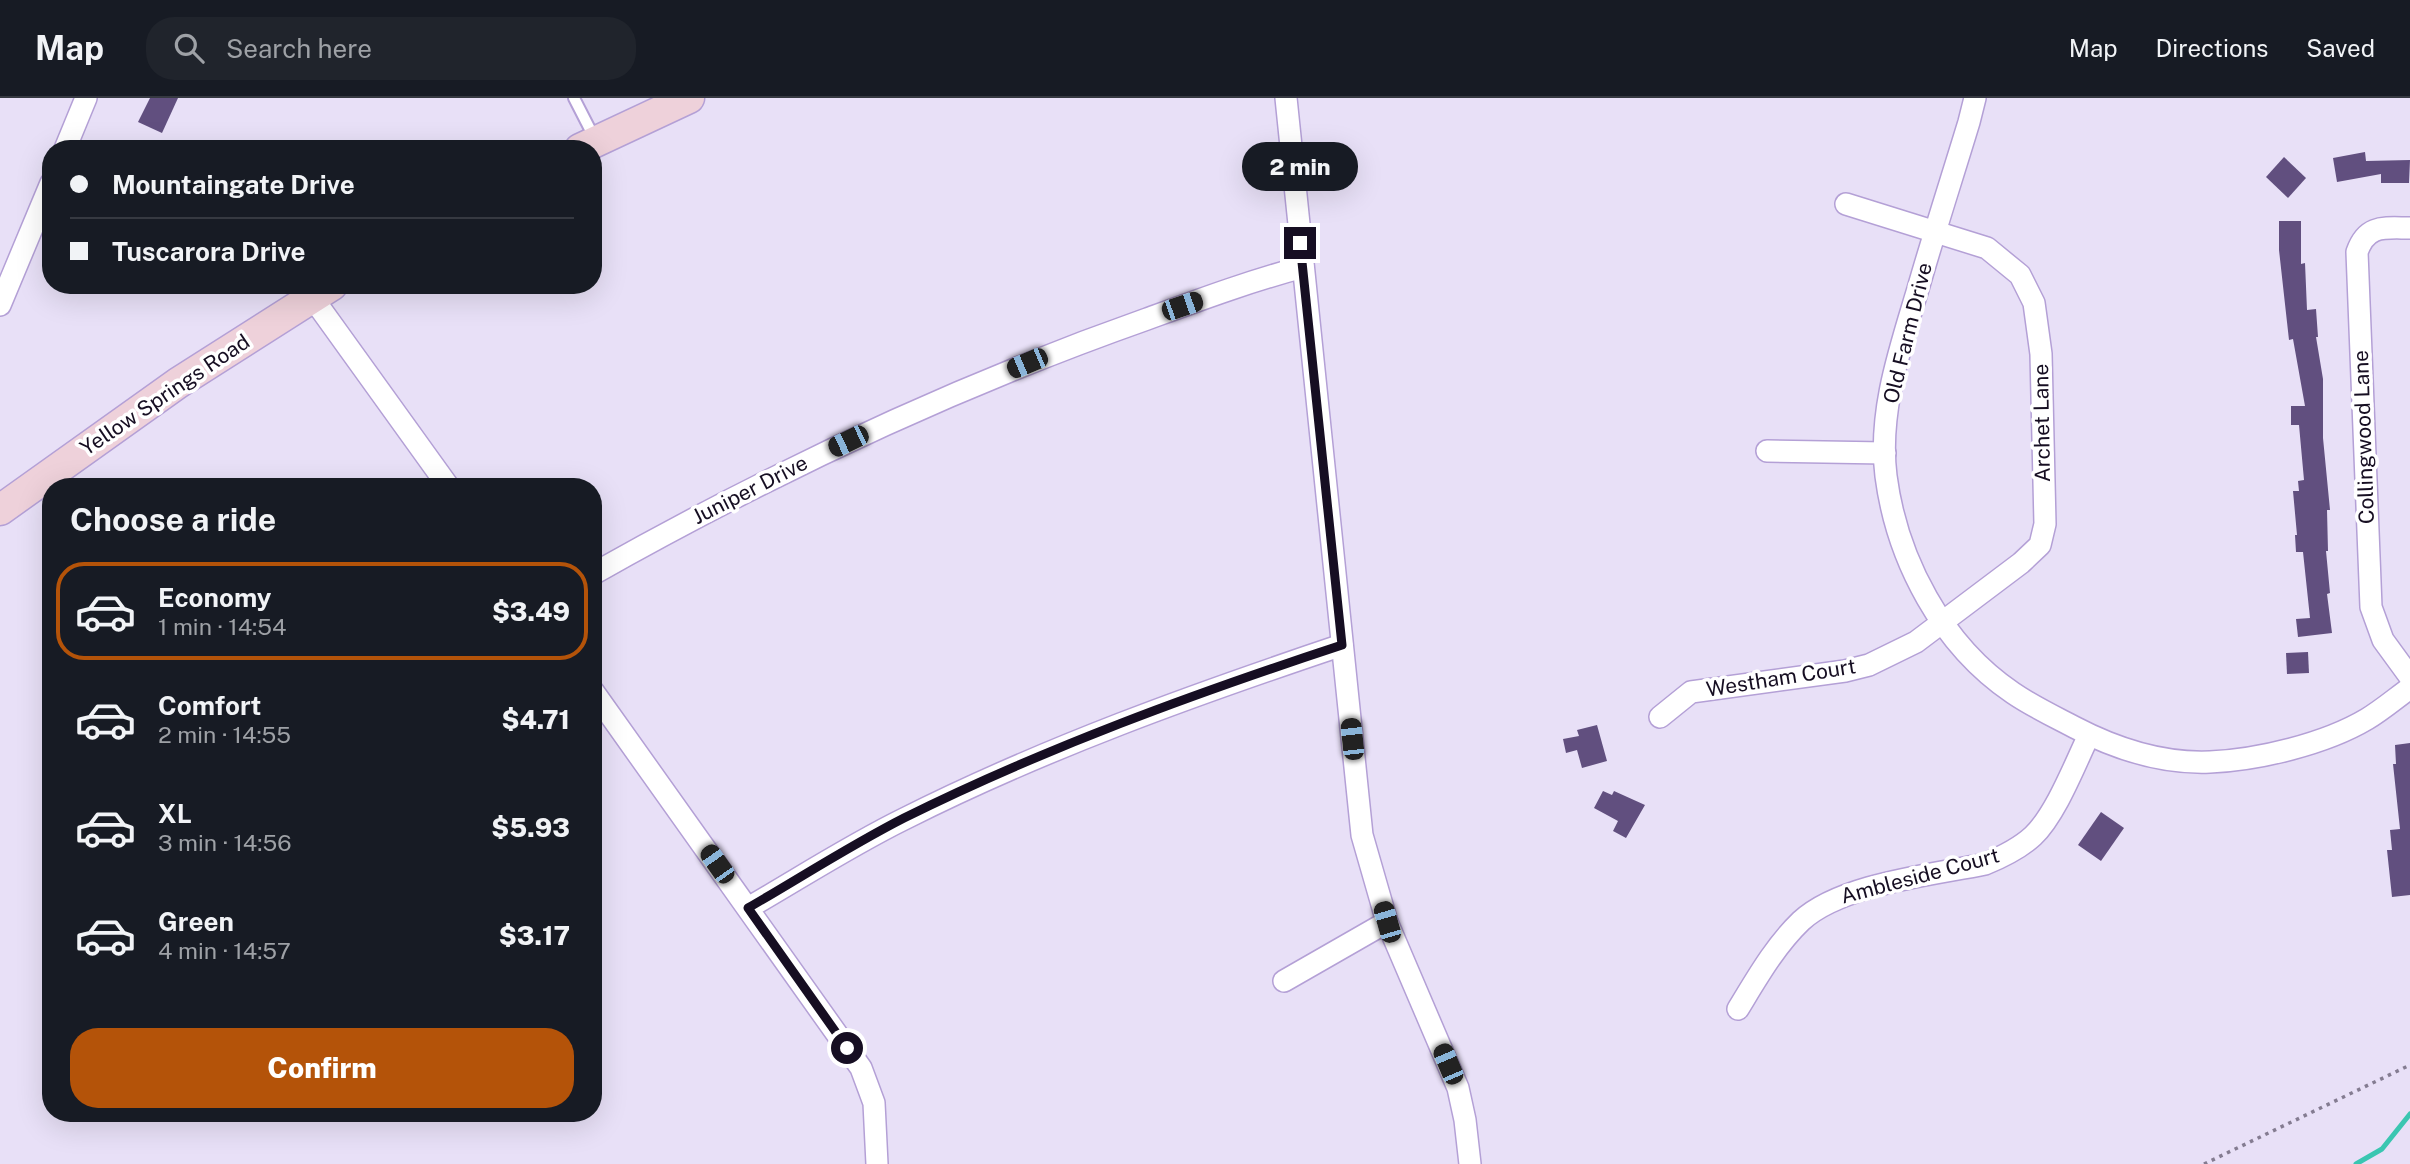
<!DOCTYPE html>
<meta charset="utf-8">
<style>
body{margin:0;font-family:"Public Sans",sans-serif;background:#20242c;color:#f1f3f6;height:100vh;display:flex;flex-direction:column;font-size:26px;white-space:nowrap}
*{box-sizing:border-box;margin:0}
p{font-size:23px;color:#9ea1a6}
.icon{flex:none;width:38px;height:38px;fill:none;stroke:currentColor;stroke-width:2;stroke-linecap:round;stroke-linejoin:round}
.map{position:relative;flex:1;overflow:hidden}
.sheet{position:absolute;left:42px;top:380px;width:560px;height:644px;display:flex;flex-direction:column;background:#171b24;border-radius:28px;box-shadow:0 7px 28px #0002}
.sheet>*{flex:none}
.banner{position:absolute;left:42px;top:42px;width:560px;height:154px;border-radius:28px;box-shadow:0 7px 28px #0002;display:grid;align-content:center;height:154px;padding:0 28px;background:#171b24}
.end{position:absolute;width:32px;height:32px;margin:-16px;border:9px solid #160e22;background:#fff;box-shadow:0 0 0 4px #fff}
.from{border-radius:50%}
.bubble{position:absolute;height:49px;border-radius:24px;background:#171b24;box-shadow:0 7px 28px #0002;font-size:23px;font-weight:800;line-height:49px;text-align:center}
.car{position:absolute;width:21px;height:42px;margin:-21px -10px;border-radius:9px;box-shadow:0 0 5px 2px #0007;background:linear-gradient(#222 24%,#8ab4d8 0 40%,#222 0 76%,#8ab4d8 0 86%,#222 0)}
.banner b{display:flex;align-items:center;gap:24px;height:66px;font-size:26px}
.banner b+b{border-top:2px solid #363941}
.banner i{width:18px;height:18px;background:#f1f3f6}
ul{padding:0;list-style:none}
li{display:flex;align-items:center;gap:21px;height:98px;margin:0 14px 10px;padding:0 14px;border:4px solid transparent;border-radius:28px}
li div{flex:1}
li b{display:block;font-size:26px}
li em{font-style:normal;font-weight:800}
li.on{border-color:#b45309}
li>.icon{width:63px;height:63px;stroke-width:1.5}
h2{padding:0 28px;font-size:32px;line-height:84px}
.primary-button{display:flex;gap:14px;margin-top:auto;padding:14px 28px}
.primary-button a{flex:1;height:80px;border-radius:28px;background:#b45309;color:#fff;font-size:28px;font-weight:800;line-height:80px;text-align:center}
header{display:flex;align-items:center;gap:42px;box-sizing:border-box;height:98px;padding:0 35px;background:#171b24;border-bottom:2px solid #363941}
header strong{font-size:33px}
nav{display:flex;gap:38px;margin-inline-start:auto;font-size:24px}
.search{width:490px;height:63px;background:#20242c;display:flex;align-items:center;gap:18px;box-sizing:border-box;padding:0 24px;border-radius:28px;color:#9ea1a6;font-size:26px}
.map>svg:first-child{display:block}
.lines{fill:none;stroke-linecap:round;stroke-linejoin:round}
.stream{stroke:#3ac6b1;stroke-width:5}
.building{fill:#614f7f}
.service-casing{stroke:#b4a0d6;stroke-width:14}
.minor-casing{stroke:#b4a0d6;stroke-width:24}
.secondary-casing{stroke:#b4a0d6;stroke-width:33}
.path{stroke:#847c91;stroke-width:3.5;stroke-dasharray:3.5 5;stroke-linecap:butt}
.service{stroke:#fff;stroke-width:10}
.minor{stroke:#fff;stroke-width:21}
.secondary{stroke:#eed1da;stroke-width:30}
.route{stroke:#160e22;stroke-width:9}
.labels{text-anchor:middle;stroke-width:7;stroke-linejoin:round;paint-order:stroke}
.street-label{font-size:21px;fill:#160e22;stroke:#fff}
</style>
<header>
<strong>Map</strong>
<div class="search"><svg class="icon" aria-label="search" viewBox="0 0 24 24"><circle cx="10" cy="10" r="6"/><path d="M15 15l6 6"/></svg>Search here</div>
<nav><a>Map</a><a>Directions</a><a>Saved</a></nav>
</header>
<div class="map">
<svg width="2410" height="1066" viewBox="0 0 2410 1066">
<rect width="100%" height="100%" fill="#e8e0f7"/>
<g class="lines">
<polyline class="stream" points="2356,1066 2382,1051 2410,1016"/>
</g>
<g class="building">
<polygon points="150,0 178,0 162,35 138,24"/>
<polygon points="2365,54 2366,63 2410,62 2409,85 2381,85 2381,76 2337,84 2333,60"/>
<polygon points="2284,59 2306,80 2288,100 2266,79"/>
<polygon points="2279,123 2301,123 2301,166 2305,165 2307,212 2316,211 2318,239 2316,239 2323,281 2323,340 2330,412 2327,412 2328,453 2326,453 2330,495 2327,496 2332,535 2298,539 2296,521 2310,520 2303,454 2296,454 2295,437 2297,437 2293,393 2299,393 2298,383 2304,382 2299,327 2291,327 2291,308 2305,308 2293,241 2289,242 2279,152"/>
<polygon points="2308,554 2309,575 2287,576 2286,555"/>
<polygon points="1597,627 1607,663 1582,670 1577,652 1566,655 1563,641 1579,638 1577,632"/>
<polygon points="2410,645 2410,797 2392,799 2387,752 2392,752 2390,732 2400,731 2393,666 2396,666 2395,647"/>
<polygon points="1603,693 1612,697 1614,693 1645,707 1626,740 1613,733 1618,723 1594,710"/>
<polygon points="2101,714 2124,730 2101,763 2078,747"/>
</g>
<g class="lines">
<defs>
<polyline id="service" points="574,0 595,41"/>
<g id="minor">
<polyline points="1286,0 1362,737 1387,824 1458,990 1465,1022 1470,1066"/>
<path d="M1975,0l-6,24c-17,56 -35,111 -51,167 -18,60 -40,123 -32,187 11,84 56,169 127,217 19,13 40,23 61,34 42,22 87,37 136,35 48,-2 115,-18 157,-43 15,-9 29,-21 43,-31"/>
<polyline points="65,51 86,0"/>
<path d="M2410,130c-26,0 -43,-4 -53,24l14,355 12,33 27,37"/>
<polyline points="312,199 448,388"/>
<polyline points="0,207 51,85"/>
<polyline points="1767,353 1885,355"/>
<path d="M593,476c177,-100 361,-187 554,-255 52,-19 103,-38 156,-52"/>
<polyline points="593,593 861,970 874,1005 877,1066"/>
<polyline points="1660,619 1691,594 1845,573 1869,567 1916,544 2021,465 2040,447 2045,426 2041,256 2034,205 2020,177 1987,150 1846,106"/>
<path d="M748,810c52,-30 103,-63 156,-89 141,-71 289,-124 438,-174"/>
<polyline points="1284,883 1387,824"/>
<path d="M1738,911c19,-31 37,-63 63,-88 40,-37 131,-46 184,-57 17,-7 35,-16 48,-28 23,-22 42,-72 56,-101"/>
</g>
<g id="secondary">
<polyline points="580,51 689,0"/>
<polyline points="0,412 178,285 332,187"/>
</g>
</defs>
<use href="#service" class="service-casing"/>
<use href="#minor" class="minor-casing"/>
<use href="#secondary" class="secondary-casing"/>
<polyline class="path" points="2204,1066 2410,967"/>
<use href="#service" class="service"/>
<use href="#minor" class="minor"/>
<use href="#secondary" class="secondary"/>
</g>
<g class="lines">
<path class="route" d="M847,950l-99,-140c52,-30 103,-63 156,-90 141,-70 289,-124 438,-173l-42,-402"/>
</g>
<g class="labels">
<g class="street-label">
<text transform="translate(1908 235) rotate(-76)" y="7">Old Farm Drive</text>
<text transform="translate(165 297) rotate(-34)" y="7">Yellow Springs Road</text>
<text transform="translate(2042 325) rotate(-91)" y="7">Archet Lane</text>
<text transform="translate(2364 339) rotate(-92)" y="7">Collingwood Lane</text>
<text transform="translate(750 392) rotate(-27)" y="7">Juniper Drive</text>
<text transform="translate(1781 580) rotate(-9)" y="7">Westham Court</text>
<text transform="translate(1920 778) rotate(-15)" y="7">Ambleside Court</text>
</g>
</g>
</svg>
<i class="end from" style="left:847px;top:950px"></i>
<i class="end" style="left:1300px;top:145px"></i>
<div class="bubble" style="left:1242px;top:44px;width:116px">2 min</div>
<i class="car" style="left:1182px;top:208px;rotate:71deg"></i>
<i class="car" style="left:1027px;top:265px;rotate:247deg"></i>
<i class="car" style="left:848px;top:343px;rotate:244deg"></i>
<i class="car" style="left:1352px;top:641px;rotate:354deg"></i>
<i class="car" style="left:717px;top:766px;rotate:325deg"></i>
<i class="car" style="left:1387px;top:824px;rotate:344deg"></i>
<i class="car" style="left:1448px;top:966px;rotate:337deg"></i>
<div class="banner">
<b><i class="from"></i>Mountaingate Drive</b>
<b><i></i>Tuscarora Drive</b>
</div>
<section class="sheet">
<h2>Choose a ride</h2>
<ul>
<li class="on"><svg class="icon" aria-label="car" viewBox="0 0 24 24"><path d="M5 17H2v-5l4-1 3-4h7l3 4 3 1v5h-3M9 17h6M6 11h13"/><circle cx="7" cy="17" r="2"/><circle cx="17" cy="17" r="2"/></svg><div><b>Economy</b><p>1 min · 14:54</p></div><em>$3.49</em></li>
<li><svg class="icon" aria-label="car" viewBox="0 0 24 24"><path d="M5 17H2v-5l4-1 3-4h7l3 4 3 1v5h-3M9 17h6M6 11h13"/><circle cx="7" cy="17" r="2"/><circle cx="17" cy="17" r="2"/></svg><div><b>Comfort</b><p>2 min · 14:55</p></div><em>$4.71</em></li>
<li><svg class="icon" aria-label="car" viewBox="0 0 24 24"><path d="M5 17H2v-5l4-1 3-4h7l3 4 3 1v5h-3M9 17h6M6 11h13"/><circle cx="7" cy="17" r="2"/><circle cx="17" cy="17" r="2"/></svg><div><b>XL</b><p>3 min · 14:56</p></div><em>$5.93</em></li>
<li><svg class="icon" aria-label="car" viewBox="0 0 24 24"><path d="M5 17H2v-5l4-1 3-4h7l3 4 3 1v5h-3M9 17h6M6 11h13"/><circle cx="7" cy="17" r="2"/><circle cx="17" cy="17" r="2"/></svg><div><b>Green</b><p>4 min · 14:57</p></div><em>$3.17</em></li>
</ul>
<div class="primary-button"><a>Confirm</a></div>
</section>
</div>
